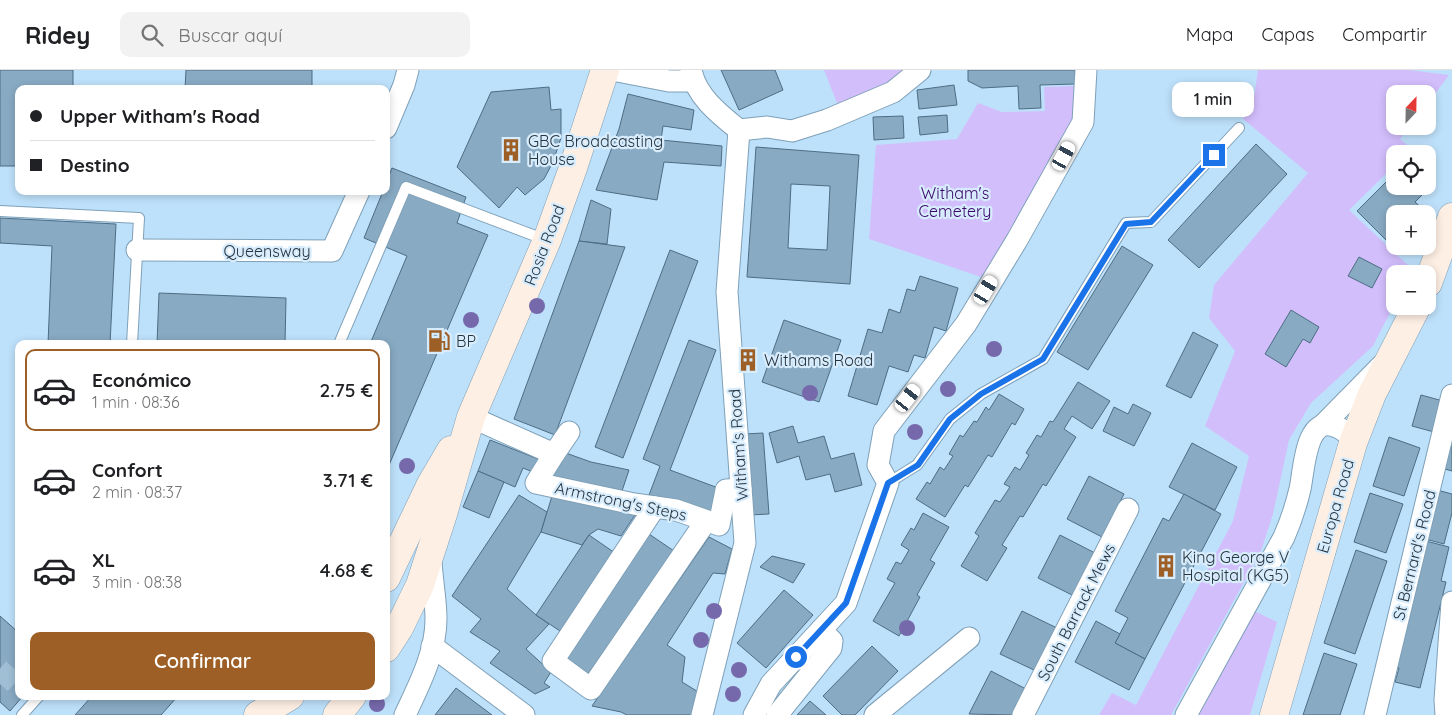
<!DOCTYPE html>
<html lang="es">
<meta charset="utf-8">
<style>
body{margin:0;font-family:Quicksand,sans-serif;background:#f2f2f2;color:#202124;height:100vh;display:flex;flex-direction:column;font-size:19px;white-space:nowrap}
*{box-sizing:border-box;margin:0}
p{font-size:16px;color:#757577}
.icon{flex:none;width:28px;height:28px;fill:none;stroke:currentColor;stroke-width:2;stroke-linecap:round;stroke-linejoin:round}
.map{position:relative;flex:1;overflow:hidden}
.drawer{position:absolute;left:15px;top:270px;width:375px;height:360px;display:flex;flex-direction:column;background:#fff;border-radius:10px;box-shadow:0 2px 8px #0003}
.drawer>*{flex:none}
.guide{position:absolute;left:15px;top:15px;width:375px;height:110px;border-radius:10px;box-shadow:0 2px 8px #0003;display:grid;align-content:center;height:110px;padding:0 15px;background:#fff}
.needle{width:32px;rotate:22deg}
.tools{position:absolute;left:1386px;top:15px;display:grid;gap:10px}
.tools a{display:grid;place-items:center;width:50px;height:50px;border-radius:10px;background:#fff;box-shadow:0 2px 8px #0003;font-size:25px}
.end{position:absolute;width:22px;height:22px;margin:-11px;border:6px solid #1a73e8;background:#fff;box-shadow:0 0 0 2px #fff}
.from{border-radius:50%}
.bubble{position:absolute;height:35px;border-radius:10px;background:#fff;box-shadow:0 2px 8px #0003;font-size:16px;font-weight:600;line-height:35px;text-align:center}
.car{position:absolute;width:15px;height:30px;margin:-15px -8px;border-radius:6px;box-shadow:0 0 4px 1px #0007;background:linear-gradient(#fff 24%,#345 0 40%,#fff 0 76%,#345 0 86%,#fff 0)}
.guide b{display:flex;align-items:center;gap:18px;height:48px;font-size:19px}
.guide b+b{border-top:1px solid #e0e0e0}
.guide i{width:12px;height:12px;background:#202124}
ul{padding:9px 0 0;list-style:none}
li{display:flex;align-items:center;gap:15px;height:82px;margin:0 10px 8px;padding:0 5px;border:2px solid transparent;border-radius:10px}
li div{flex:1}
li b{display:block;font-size:19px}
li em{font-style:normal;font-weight:600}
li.on{border-color:#9d5f25}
li>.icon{width:45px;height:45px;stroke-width:1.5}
.action{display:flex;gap:10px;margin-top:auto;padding:10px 15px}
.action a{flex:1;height:58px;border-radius:10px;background:#9d5f25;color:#fff;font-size:20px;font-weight:600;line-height:58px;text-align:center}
header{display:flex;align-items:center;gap:30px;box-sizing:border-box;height:70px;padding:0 25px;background:#fff;border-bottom:1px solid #e0e0e0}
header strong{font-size:24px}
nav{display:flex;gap:28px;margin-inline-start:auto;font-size:18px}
.search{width:350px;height:45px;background:#f2f2f2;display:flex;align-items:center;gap:12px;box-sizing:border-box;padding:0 18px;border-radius:10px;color:#757577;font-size:19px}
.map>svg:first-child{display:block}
.green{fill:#d3befc}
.building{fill:#88aac3;stroke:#4d6d84;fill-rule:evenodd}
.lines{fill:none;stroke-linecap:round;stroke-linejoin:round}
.street-tunnel{stroke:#a0bfd5;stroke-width:21;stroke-dasharray:21 11;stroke-linecap:butt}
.lane-casing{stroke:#7ea0b8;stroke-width:12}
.street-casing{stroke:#7ea0b8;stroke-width:23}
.secondary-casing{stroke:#7ea0b8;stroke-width:29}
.lane{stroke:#fff;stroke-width:10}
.street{stroke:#fff;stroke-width:21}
.secondary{stroke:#feefe4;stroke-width:28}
.tree{fill:#7669ab}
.route{stroke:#1a73e8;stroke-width:6}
.labels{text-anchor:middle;stroke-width:4.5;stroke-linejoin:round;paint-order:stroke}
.poi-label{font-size:16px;fill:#27353f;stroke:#d7ecfc;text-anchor:start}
.park-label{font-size:16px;fill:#3b066a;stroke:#d7ecfc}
.street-label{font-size:16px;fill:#27353f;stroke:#d7ecfc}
</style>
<header>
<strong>Ridey</strong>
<div class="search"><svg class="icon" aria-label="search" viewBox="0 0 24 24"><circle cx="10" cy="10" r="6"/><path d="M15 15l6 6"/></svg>Buscar aquí</div>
<nav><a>Mapa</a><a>Capas</a><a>Compartir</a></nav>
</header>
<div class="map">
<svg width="1452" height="645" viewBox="0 0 1452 645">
<rect width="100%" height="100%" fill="#bee1fb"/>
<g class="green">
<path d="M824,0h84c-21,18 -45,26 -71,33z"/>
<polygon points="1258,0 1409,0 1449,5 1428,33 1428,24 1395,24 1395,56 1410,56 1400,69 1412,79 1407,84 1395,84 1395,95 1349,140 1412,199 1410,204 1395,204 1395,233 1373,276 1311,333 1289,370 1273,444 1261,481 1171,645 1099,645 1112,623 1136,635 1233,451 1249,386 1205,356 1235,281 1209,248 1214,215 1308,103 1243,49 1254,28"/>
<polygon points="1075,16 1073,53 984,208 869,169 876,75 957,69 978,33 1002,42 1045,41 1044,17"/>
<polygon points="1254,541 1277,552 1250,645 1199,645"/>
</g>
<g class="building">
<polygon points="0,0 73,0 73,19 19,19 19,96 0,96"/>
<polygon points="186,0 312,0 312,19 185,19"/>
<polygon points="721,0 775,0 783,20 739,40"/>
<polygon points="968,0 1075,0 1075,14 1040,15 1041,38 1019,39 1018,16 982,18 968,11"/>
<polygon points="954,15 957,35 919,39 917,20"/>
<polygon points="549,17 551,40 561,39 561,68 553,92 544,109 525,125 517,117 499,138 457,97 491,22"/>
<polygon points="628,24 694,40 691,60 663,56 661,70 722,76 721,96 664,92 657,130 596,120 619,59"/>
<polygon points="947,45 948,62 920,65 918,47"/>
<polygon points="903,46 904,68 874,70 873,47"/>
<polygon points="1256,74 1287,104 1199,198 1168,170"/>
<path d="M756,77l103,8 -9,129 -103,-7zM791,114l39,2 -3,64 -39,-2z"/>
<polygon points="392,98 466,127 457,153 488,165 386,402 386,274 370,274 407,186 364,168 383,121 386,121 386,113"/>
<polygon points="1395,103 1395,116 1428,116 1428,114 1430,117 1415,132 1426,142 1424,144 1395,144 1395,173 1392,176 1357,141"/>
<polygon points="591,130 611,139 607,174 579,171"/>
<polygon points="0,148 116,154 110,274 48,274 52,176 0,173"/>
<polygon points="579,171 625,177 555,365 514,349"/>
<polygon points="1122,176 1153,195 1088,300 1057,282"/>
<polygon points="670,180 698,191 623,388 595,377"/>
<polygon points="1359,187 1382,199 1372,218 1348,206"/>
<polygon points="920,206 958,218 946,261 934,257 925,288 914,285 908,302 889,296 877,335 848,326 868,259 882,263 889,239 900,243 907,219 915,221"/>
<polygon points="159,223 286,228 285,274 157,274"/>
<polygon points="1291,240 1319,257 1310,273 1303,269 1286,297 1265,284"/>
<polygon points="784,250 841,270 819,332 762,312"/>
<polygon points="1193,262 1218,275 1191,328 1166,316"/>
<polygon points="689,270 716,280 670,400 721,419 710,448 649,425 660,396 643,389"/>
<polygon points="753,287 753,293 743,293 743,288"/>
<polygon points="1078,312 1110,331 1092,359 1072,346 1064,359 1076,367 1046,416 1043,414 1023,447 1020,446 1002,475 1007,478 987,511 961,496 979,466 975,463 995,430 1000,432 1010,417 1004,414 1015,397 1020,400 1029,385 1026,383 1037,365 1041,367 1050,351 1053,352"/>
<polygon points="999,324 1024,339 1015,355 1012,353 992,387 988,385 968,417 965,415 945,447 916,429 927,412 930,414 940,397 944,400 953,386 949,384 960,365 963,367 974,351 977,352 986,337 989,340"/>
<polygon points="1421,325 1443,331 1434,362 1412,356"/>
<polygon points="1133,334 1151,343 1134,376 1103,361 1114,337 1128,344"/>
<polygon points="1452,352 1452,401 1441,398"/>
<polygon points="793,356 798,373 824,366 831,389 854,383 862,415 835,422 830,404 806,410 799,386 777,393 769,363"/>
<polygon points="763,363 769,444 750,445 744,364"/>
<polygon points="1389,367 1420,378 1404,426 1373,416"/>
<polygon points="490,370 538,389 533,402 523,398 515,417 478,401"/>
<polygon points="1192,373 1237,397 1215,440 1169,417"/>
<polygon points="563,382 591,392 629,400 621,424 550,405"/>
<polygon points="478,401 504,412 489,448 463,437"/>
<polygon points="1089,406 1124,424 1102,467 1067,449"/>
<polygon points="1437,420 1452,424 1452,443 1444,474 1425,469"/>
<polygon points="1370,423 1403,434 1386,483 1354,472"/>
<polygon points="1184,424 1221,444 1145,589 1115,573 1128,548 1115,541 1163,448 1169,451"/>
<polygon points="519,425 547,442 541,462 507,519 536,545 549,554 526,579 551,602 544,613 550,617 535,624 490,593 500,581 470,562 481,549 452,526"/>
<polygon points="552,426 635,445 621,466 598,459 589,465 582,475 541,462"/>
<polygon points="923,443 949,457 930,490 935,493 917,525 920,527 899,566 873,551 895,513 887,509 896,492 901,494 909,480 901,475 911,458 914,460"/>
<polygon points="649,464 674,481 586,607 561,590"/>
<polygon points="589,465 615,483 560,561 536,545"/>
<polygon points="1060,465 1095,483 1074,526 1038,508"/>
<polygon points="709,467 732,479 725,504 713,503 667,575 685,587 682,612 700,623 694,645 627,645 621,642 592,636"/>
<polygon points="1422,470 1449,477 1441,511 1446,512 1420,618 1395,612 1399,598 1390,595"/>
<polygon points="1356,480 1387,491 1355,584 1324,573"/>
<polygon points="772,486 805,494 793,513 760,497"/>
<polygon points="784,520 813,545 766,598 737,573"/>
<polygon points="1022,541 1057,558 1036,601 1000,584"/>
<polygon points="0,546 19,563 19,626 23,626 10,641 0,632"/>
<polygon points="1096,551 1120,564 1115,573 1145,589 1129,620 1075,592"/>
<polygon points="872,576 898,601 855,645 842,645 823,626"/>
<polygon points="1324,583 1357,594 1340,645 1303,645"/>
<polygon points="991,601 1026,619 1013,645 969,644"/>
<polygon points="456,618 492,645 435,645"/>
<polygon points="92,626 178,626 161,645 75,645"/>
<polygon points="810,631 826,645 797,645"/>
</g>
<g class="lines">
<polyline class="street-tunnel" points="0,614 19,593"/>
<defs>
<g id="lane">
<polyline points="0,141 139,148 132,274"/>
<polyline points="339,274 406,117 546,170"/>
<polyline points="888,413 917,395 950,349 981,324 1043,289 1126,153 1151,152 1239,58"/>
<polyline points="22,645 39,626"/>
</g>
<g id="street">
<polyline points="612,0 669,11 693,11"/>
<path d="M691,0c5,26 28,44 48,60"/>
<polyline points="386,58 404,15 408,0"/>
<polyline points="739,60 767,57 792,61 827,50 893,22 920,0"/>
<polyline points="137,180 332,181 359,121"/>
<polyline points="471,347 554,384 569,362"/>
<polyline points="1323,355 1381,296"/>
<polyline points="554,384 536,413 634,434 676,440 719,455 726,420 741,419"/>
<polyline points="655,437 553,591 591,619 706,451"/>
<polyline points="432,576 524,645"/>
<path d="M405,645c14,-30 31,-62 31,-96 0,-19 -4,-39 -5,-58"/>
<polyline points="702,645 745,473 727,222 739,60"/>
<polyline points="754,645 771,614 846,533 888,413 878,395 884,361 966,254 1017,170 1083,52 1086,0"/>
<polyline points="777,645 831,578 832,571 821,560"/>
<polyline points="875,645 969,568"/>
<polyline points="1023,645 1128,439"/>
<path d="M1186,645l98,-178c7,-16 12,-31 16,-48 4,-17 5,-73 34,-63 10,3 14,8 19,17"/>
<polyline points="1375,645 1452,325"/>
<polyline points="1446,645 1445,630 1452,532"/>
</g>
<g id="secondary">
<polyline points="1428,213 1452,147"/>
<polyline points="386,508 431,414 451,380"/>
<polyline points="386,578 399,558 420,515 443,444 471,347 547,170 573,98 605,0"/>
<polyline points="258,645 290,626"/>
<polyline points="337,645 352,626"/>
<polyline points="1274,645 1353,373 1372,324 1417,236"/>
</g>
</defs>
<use href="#lane" class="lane-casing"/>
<use href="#street" class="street-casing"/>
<use href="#secondary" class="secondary-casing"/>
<use href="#lane" class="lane"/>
<use href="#street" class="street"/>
<use href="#secondary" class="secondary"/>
</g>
<g class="tree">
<circle cx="537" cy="236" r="8"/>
<circle cx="471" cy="250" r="8"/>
<circle cx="994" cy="279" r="8"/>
<circle cx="948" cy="319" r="8"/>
<circle cx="810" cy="323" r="8"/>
<circle cx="915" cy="362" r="8"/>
<circle cx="407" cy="396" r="8"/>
<circle cx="714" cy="541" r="8"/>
<circle cx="907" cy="558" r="8"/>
<circle cx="701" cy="570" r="8"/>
<circle cx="739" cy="600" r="8"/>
<circle cx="733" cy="624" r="8"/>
<circle cx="377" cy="634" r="8"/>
</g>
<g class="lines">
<polyline class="route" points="796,587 846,533 888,413 918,395 950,349 981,324 1043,289 1126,154 1151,152 1214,85"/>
</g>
<defs>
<symbol id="building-bare" viewBox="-9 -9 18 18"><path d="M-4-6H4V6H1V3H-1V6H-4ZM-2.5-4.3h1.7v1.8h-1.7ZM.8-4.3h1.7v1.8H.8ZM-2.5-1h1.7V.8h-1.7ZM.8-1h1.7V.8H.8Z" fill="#9d5f25" stroke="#d7ecfc" stroke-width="2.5" paint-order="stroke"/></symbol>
<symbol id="fuel-bare" viewBox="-9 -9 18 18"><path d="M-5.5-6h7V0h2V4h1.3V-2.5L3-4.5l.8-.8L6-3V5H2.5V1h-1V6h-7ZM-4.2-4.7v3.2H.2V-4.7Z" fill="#9d5f25" stroke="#d7ecfc" stroke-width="2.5" paint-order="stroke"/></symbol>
</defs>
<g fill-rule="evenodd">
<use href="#building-bare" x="495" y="64" width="32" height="32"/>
<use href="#fuel-bare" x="423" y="255" width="32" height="32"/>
<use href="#building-bare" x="732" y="274" width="32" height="32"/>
<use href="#building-bare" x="1150" y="480" width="32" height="32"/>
</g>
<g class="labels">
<g class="poi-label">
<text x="528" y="77">GBC Broadcasting<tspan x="528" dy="18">House</tspan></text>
<text x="456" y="277">BP</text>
<text x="764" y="296">Withams Road</text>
<text x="1182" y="493">King George V<tspan x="1182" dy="18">Hospital (KG5)</tspan></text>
</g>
<g class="park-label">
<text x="955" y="129">Witham's<tspan x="955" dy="18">Cemetery</tspan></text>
</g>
<g class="street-label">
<text transform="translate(544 175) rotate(-69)" y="6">Rosia Road</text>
<text x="267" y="187">Queensway</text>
<text transform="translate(738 375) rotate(-94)" y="6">Witham's Road</text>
<text transform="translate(621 431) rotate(12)" y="6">Armstrong's Steps</text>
<text transform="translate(1335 436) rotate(-74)" y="6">Europa Road</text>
<text transform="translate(1414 485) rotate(-76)" y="6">St Bernard's Road</text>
<text transform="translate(1076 542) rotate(-63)" y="6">South Barrack Mews</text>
</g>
</g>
</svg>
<div class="tools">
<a><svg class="needle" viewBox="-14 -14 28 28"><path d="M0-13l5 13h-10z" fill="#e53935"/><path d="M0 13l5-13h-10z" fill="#757577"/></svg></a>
<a><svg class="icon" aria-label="locate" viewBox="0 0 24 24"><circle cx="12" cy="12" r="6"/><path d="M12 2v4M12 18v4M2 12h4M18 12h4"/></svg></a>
<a>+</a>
<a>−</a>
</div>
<i class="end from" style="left:796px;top:587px"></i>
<i class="end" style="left:1214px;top:85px"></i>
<div class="bubble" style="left:1172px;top:12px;width:82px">1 min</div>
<i class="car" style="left:1064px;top:86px;rotate:29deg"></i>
<i class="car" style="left:986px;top:220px;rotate:31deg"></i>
<i class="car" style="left:908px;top:328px;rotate:38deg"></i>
<div class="guide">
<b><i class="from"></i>Upper Witham's Road</b>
<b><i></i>Destino</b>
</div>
<section class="drawer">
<ul>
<li class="on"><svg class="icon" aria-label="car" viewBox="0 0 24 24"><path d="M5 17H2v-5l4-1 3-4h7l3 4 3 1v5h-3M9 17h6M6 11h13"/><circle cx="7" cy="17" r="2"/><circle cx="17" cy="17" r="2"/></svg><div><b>Económico</b><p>1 min · 08:36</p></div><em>2.75 €</em></li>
<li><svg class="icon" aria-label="car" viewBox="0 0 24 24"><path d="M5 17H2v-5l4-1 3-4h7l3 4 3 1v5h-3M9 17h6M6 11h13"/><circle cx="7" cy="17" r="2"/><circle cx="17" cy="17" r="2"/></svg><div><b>Confort</b><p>2 min · 08:37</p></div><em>3.71 €</em></li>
<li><svg class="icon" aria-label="car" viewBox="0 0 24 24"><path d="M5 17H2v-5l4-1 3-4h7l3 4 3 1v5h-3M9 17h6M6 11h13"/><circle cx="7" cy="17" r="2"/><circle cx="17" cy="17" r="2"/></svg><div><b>XL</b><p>3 min · 08:38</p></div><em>4.68 €</em></li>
</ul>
<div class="action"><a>Confirmar</a></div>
</section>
</div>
